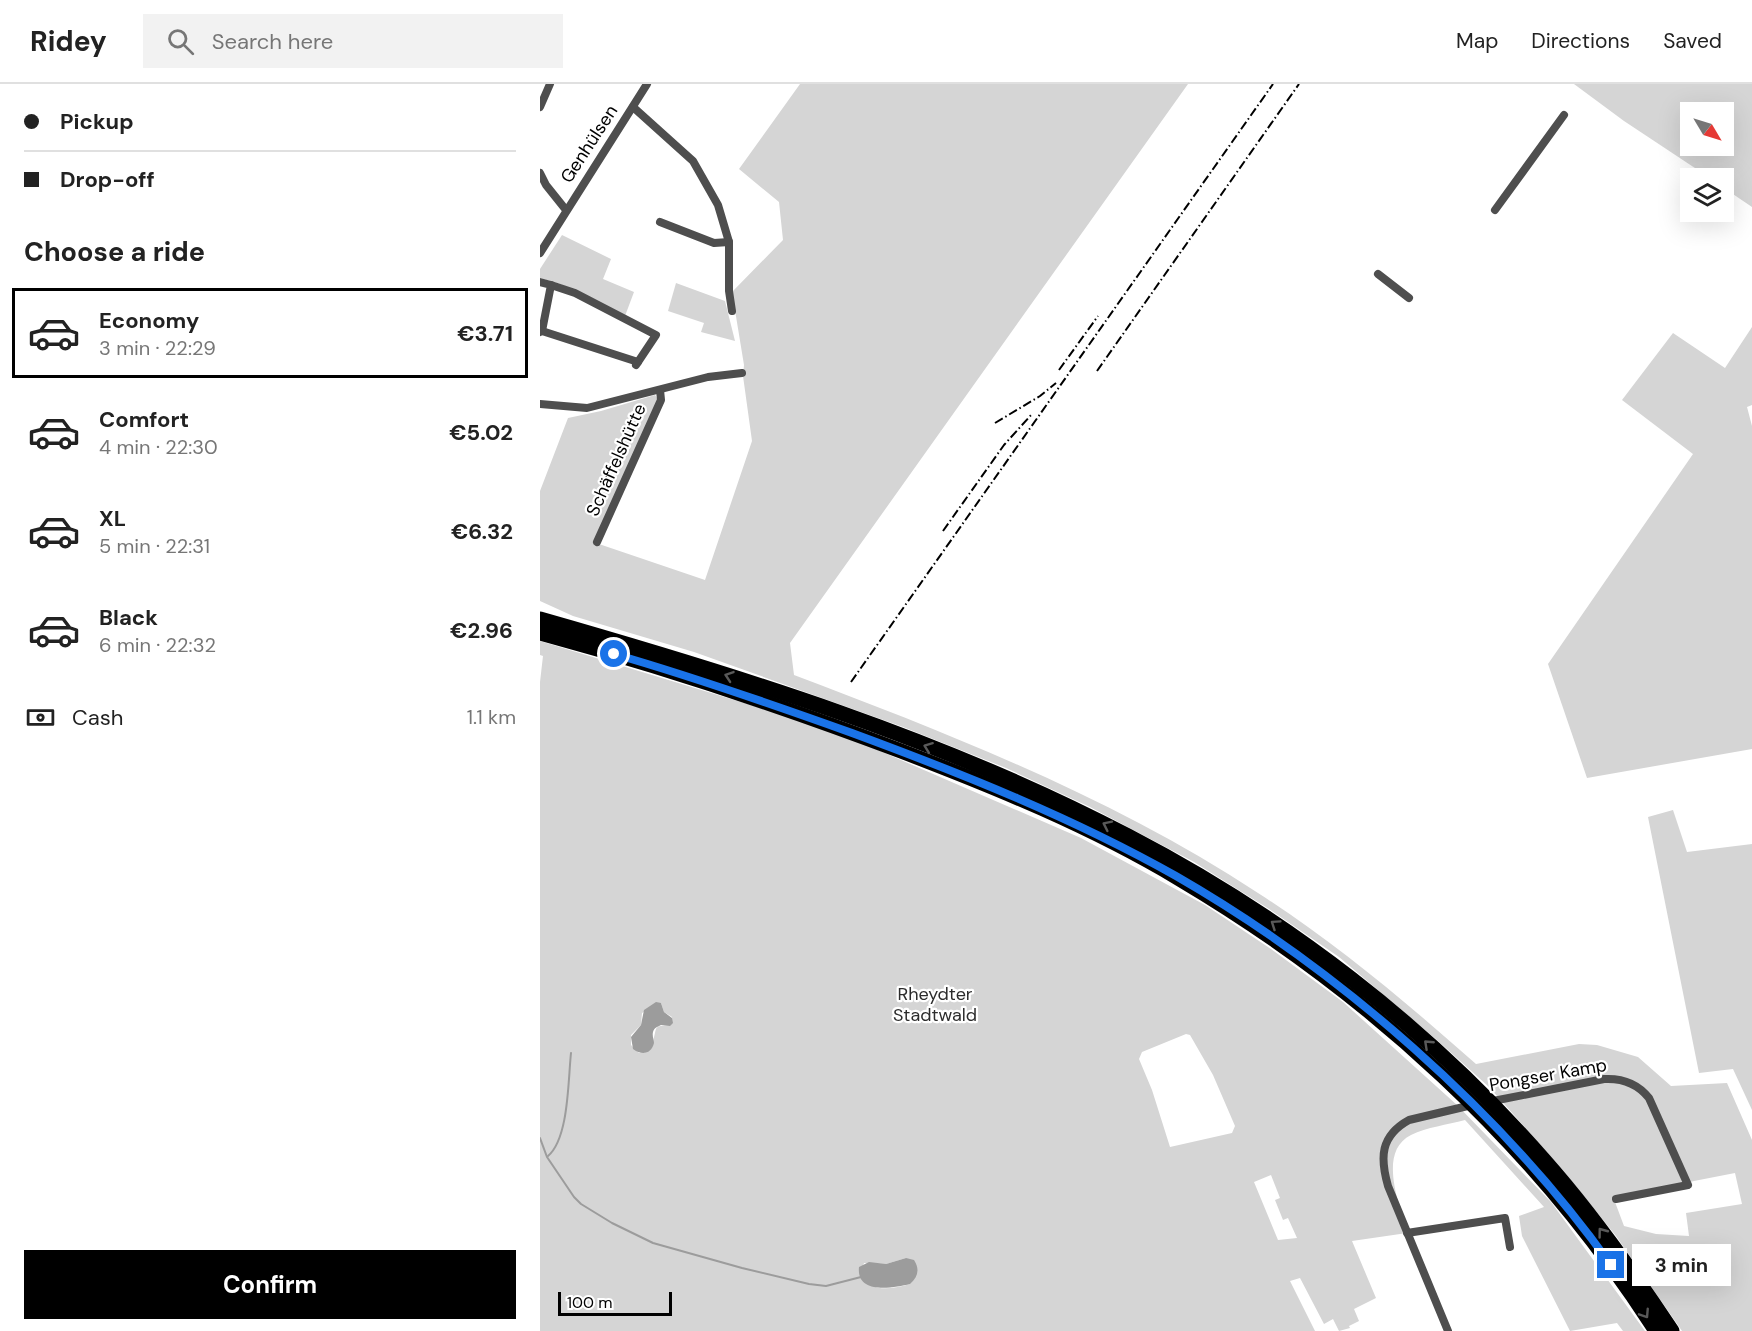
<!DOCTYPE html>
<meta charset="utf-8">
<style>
body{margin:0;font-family:"DM Sans",sans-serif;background:#f2f2f2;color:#222;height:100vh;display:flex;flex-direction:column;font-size:22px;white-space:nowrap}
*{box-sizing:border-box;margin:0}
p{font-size:20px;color:#767676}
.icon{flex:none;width:33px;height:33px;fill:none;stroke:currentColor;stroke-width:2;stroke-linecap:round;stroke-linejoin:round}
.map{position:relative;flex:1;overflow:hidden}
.panel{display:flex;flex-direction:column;background:#fff;width:540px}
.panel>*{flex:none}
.top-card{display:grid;align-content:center;height:132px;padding:0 24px;background:#fff}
.needle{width:39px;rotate:128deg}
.controls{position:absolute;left:1140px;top:18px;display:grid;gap:12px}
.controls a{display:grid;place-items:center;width:54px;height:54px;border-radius:0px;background:#fff;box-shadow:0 6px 24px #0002;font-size:30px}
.scale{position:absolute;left:18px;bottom:15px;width:114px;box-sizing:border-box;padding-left:6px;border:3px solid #000;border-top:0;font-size:16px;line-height:21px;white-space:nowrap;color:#000;-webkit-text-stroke:4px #fff;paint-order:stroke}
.end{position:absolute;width:27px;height:27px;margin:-14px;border:8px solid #1a73e8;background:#fff;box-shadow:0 0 0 3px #fff}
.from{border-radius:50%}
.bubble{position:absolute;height:42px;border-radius:0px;background:#fff;box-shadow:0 6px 24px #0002;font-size:20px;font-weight:700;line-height:42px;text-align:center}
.top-card b{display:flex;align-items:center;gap:21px;height:57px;font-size:22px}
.top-card b+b{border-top:2px solid #e0e0e0}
.top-card i{width:15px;height:15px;background:#222}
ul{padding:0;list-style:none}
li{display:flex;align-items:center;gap:18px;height:90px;margin:0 12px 9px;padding:0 12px;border:3px solid transparent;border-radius:0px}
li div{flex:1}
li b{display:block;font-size:22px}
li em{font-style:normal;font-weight:700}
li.active{border-color:#000}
li>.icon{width:54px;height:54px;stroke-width:1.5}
h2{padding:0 24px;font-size:27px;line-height:72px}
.pay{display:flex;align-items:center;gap:15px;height:66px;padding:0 24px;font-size:22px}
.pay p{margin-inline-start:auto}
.primary-button{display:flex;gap:12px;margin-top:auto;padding:12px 24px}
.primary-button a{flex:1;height:69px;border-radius:0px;background:#000;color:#fff;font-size:24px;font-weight:700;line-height:69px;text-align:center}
header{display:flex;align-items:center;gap:36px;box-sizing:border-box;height:84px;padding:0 30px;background:#fff;border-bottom:2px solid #e0e0e0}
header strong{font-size:28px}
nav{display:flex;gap:33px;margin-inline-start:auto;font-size:21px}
.search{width:420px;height:54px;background:#f2f2f2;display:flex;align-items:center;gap:15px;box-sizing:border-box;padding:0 21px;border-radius:0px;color:#767676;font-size:22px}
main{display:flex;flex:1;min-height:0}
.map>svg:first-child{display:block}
.green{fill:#d5d5d5;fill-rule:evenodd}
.water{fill:#9c9c9c}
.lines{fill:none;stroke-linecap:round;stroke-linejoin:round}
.stream{stroke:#9c9c9c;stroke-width:2}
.street{stroke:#4e4e4e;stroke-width:8}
.highway{stroke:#000;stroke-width:15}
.rail{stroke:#000;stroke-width:2;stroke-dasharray:9 3 1.5 3;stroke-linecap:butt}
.oneway{stroke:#595959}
.route{stroke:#1a73e8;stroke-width:8}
.labels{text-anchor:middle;stroke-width:4.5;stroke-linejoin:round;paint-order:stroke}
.street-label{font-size:18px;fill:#000;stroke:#fff}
.park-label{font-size:18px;fill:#2c2c2c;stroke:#fff}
</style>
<header>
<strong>Ridey</strong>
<div class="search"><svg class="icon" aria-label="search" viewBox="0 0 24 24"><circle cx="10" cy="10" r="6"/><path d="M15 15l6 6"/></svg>Search here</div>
<nav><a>Map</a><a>Directions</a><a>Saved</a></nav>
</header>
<main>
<section class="panel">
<div class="top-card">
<b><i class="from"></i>Pickup</b>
<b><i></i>Drop-off</b>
</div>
<h2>Choose a ride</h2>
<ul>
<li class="active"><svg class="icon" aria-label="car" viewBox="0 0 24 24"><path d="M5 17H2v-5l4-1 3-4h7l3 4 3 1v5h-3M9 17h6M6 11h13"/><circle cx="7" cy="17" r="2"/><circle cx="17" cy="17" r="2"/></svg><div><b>Economy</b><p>3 min · 22:29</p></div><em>€3.71</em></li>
<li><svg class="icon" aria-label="car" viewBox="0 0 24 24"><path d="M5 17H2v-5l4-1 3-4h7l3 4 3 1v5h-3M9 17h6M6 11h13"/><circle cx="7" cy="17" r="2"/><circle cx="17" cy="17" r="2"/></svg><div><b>Comfort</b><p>4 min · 22:30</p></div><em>€5.02</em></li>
<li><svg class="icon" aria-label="car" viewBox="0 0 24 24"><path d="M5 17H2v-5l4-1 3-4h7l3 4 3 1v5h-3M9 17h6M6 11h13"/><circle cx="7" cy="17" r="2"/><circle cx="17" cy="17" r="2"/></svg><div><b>XL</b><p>5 min · 22:31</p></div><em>€6.32</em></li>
<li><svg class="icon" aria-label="car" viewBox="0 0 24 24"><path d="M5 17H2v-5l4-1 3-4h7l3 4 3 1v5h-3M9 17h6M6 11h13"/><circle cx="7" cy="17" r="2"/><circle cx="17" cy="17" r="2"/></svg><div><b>Black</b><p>6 min · 22:32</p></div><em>€2.96</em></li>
</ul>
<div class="pay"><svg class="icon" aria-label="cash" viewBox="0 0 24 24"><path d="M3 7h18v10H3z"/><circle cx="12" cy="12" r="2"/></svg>Cash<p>1.1 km</p></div>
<div class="primary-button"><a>Confirm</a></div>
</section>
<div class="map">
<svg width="1212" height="1247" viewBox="0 0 1212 1247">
<rect width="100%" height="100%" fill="#fff"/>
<g class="green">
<path d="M260,0h388l-398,559 4,32c159,60 321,124 464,218 78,50 149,110 218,171l103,-20 18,1 41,12 33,29 56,-3 25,57v191h-70l-66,-95 -54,-67 -73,-82 -51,-46 -99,-84 -70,-48 -75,-47 -104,-55 -84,-39 -103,-41 -209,-75 -121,-36 -33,-15v-110l28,-73 33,-7 54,-16 4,6 -63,142 109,37 47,-139 -9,-65 1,-11 -12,-73 51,-52 -4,-38 -40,-33zM1195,1089l7,31 -56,9 3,23 -33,-2 -32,-8 -9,-24 79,-21z"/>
<path d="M1034,0h178v123l-28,-19v-10h-14l-86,-57zM1150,28h34v34h-34z"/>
<polygon points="22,151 71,175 63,195 94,208 85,232 20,200 0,194 0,185"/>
<polygon points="136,199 185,217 195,257 161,248 164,239 128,227"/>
<polygon points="1212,243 1212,321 1207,323 1212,342 1212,665 1047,694 1008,580 1153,370 1082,316 1133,249 1185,284"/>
<path d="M0,557l287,87 254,110 124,67 66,44 72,53 114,103 94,97 94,129h-22l-6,-8 -47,8 -48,-95 -3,-20 25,-9 -79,-87c-18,5 -38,7 -54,15 -34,17 -11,70 -4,98l-55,8 24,57 -22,11 5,12 -10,5 1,2 -11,3 -6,-12 -9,5 -24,-46 -10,3 25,50h-775v-649l3,-26 -3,-1zM121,919l3,9 8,5 -1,8c-19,2 -13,0 -18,16 -1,4 -6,8 -8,12h-6l-8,-8v-10l10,-10 1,-12zM646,950l4,1 23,40 22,51 -3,7 -62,14 -18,-57 -13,-31 3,-7zM731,1091l9,23 -5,2 8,20 5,-2 9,20 -19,2 -24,-58zM366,1174l4,26c-18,5 -38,9 -50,-8l4,-13 22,1z"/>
<polygon points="1133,726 1147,768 1212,760 1212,1026 1193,985 1159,989 1108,733"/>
</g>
<g class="water">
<path d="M116,918l5,1 3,9 8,6 1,5 -3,3 -9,-1c-4,2 -7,3 -8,7 -1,4 1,8 1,11 -3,12 -13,12 -21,6l-2,-12 10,-12 3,-15z"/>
<path d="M366,1174l8,2c6,9 4,17 -4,24 -17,4 -54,11 -51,-17l10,-5 17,2z"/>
</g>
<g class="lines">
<g class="stream">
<polyline points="0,1054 7,1073 34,1113 41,1120 72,1139 113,1159 202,1184 269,1200 286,1202 321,1193"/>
<path d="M8,1072c21,-18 20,-76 23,-103"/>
</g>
<g class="street">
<polyline points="0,23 10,0"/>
<polyline points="93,23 153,77 178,121 189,158 189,207 192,227"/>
<polyline points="0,89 6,101 26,126"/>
<polyline points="955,126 1024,31"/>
<polyline points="120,138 174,159 189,158"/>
<polyline points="0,169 107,0"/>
<polyline points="838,190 869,214"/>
<polyline points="0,198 11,201 2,247 0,248"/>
<polyline points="11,201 35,209 116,251 98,278"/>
<polyline points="2,247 98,278 96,281"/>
<polyline points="0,320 47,324 168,293 202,289"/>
<polyline points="57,458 121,316 120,306"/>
<path d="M948,1018l116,-23c18,-1 34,5 45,19l39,87 -72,14"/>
<polyline points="867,1149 965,1134 970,1163"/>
<path d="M908,1247l-60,-145c-8,-28 -8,-50 21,-66l63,-15"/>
</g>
<g class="highway">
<path d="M0,535c200,57 403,120 588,217 156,81 300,191 416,324 47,53 89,112 128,171"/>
<path d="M0,549c122,33 242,73 361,118 94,36 190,75 277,127 191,113 358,266 478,453"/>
</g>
<g class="rail">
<polyline points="519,286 558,232"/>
<polyline points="557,287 759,0"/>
<polyline points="455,339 500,312 516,299"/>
<polyline points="403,447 464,361 492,330"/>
<polyline points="311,598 733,0"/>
</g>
</g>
<defs><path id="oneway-chevron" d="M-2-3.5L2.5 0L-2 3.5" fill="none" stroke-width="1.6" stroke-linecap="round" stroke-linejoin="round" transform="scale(1.5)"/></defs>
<g class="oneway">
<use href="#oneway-chevron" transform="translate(189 592) rotate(-161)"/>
<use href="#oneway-chevron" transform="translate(388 663) rotate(-159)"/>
<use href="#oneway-chevron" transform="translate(567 741) rotate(-154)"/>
<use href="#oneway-chevron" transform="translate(735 840) rotate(-146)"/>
<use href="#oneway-chevron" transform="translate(888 960) rotate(-137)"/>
<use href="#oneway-chevron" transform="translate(1062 1148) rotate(-127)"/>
<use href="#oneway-chevron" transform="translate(1105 1230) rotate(57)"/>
</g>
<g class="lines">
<path class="route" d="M74,570c80,23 160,51 238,79 111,41 221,85 324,143 162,93 326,236 435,389"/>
</g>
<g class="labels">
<g class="street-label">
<text transform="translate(49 60) rotate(-57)" y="6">Genhülsen</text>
<text transform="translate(76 376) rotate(-66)" y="6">Schäffelshütte</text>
<text transform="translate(1008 991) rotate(-10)" y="6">Pongser Kamp</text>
</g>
<g class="park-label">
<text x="395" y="916">Rheydter<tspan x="395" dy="21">Stadtwald</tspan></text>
</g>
</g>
</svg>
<div class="controls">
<a><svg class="needle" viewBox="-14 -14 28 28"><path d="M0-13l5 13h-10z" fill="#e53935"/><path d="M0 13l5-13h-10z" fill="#767676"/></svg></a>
<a><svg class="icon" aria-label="layers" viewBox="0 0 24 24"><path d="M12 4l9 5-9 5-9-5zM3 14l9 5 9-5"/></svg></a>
</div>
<div class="scale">100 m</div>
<i class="end from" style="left:74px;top:570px"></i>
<i class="end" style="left:1071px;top:1181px"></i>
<div class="bubble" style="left:1092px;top:1160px;width:99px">3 min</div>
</div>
</main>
